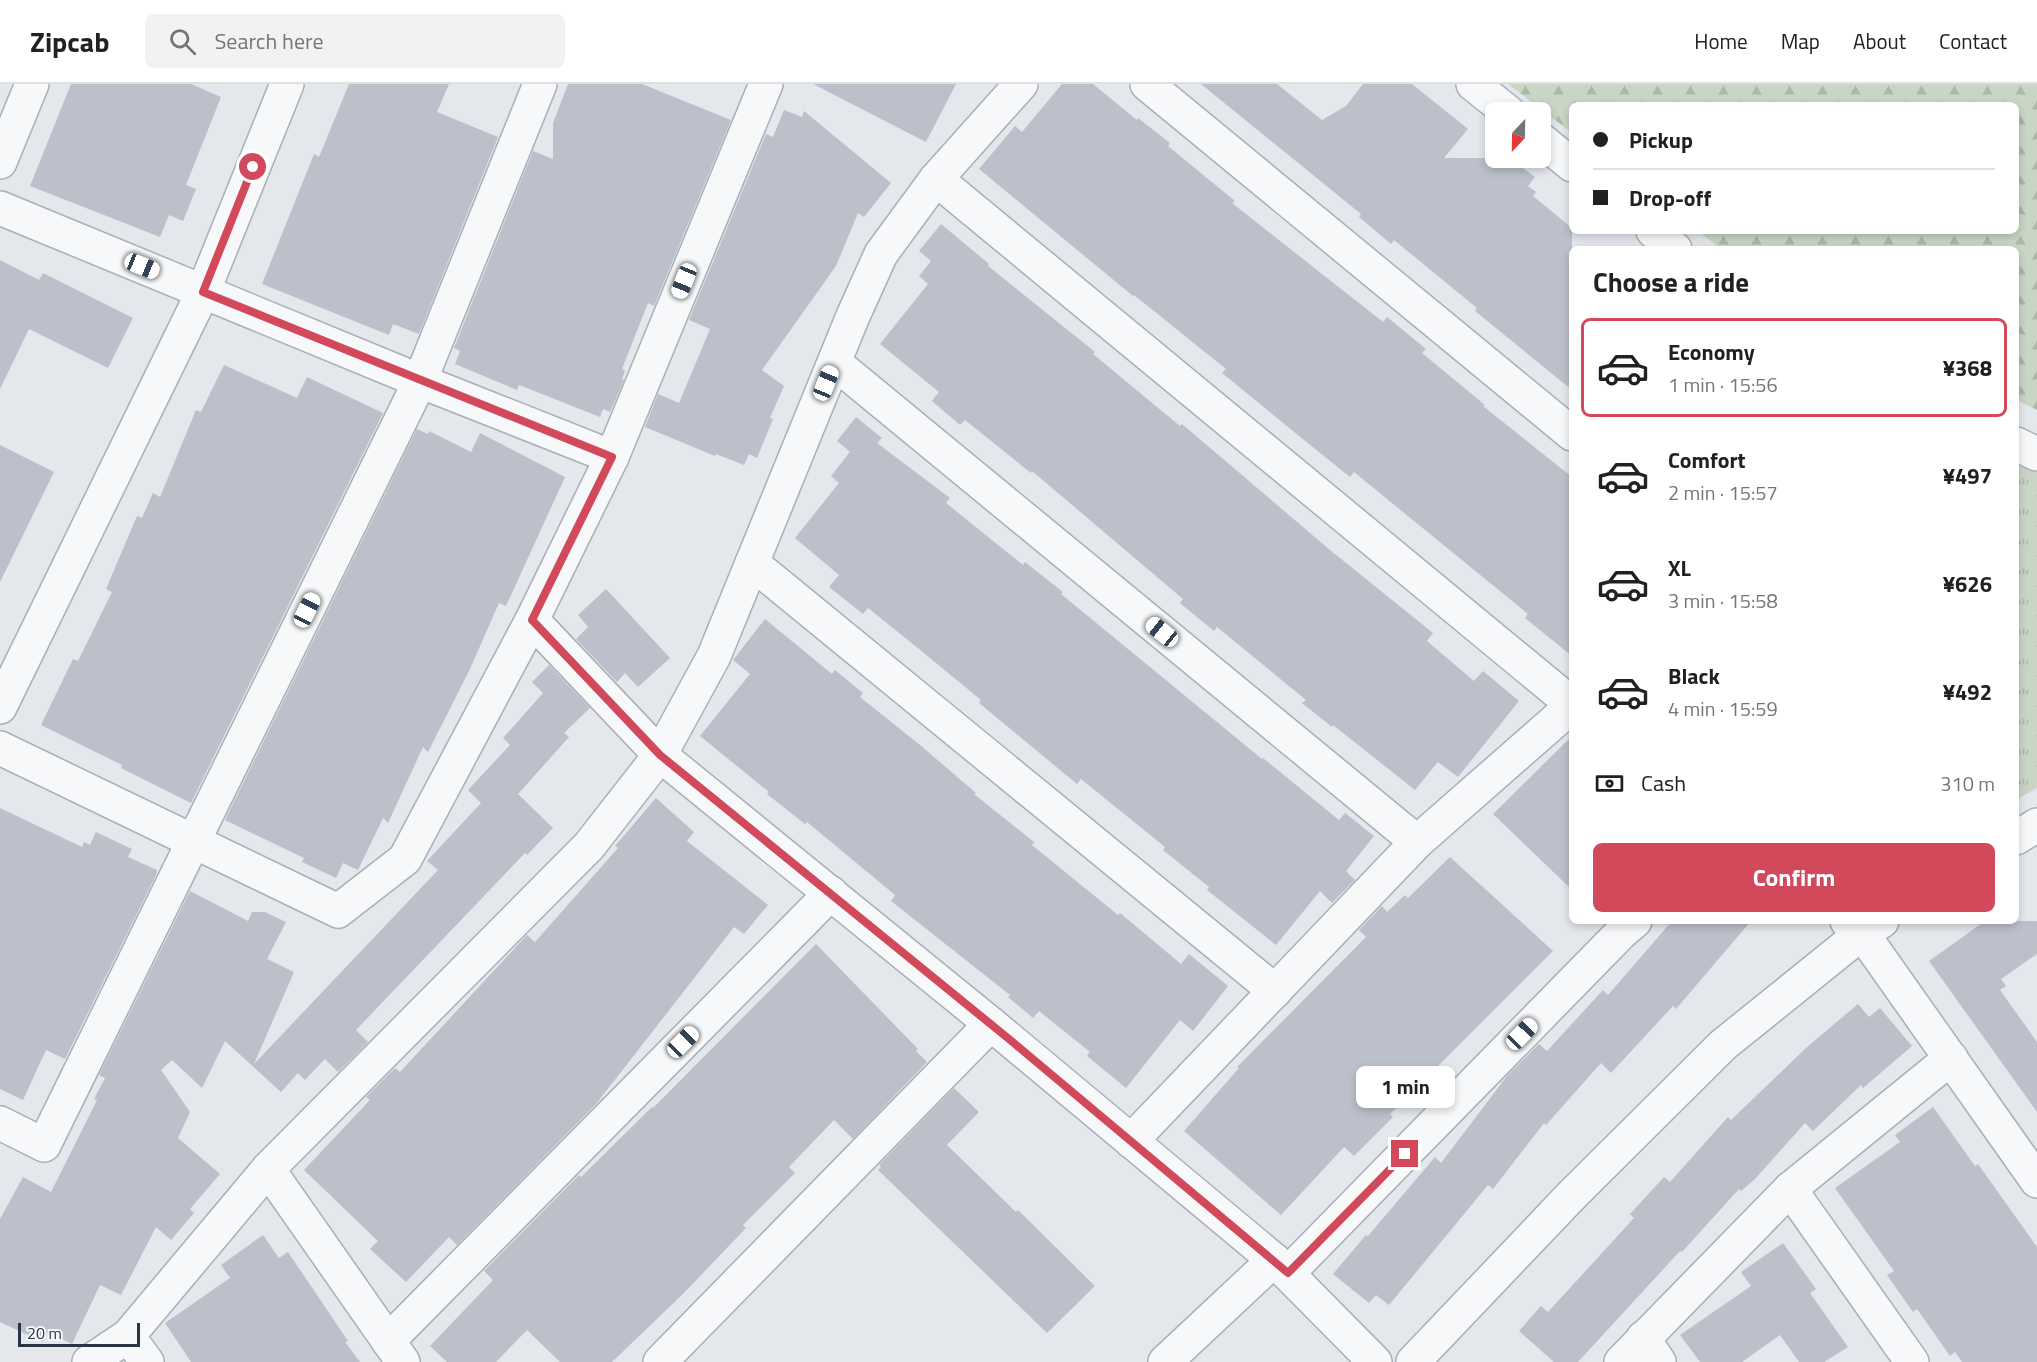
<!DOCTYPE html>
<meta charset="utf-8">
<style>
body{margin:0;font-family:"Titillium Web",sans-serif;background:#f2f2f2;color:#202124;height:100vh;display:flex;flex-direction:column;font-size:22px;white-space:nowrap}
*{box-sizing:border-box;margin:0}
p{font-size:20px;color:#757577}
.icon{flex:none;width:33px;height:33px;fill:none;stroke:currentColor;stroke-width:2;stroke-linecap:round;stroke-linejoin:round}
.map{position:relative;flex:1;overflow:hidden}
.drawer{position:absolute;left:1569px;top:162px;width:450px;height:678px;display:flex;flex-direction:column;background:#fff;border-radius:9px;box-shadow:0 3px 9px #0003}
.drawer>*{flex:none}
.guide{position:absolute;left:1569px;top:18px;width:450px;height:132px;border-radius:9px;box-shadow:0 3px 9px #0003;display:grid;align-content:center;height:132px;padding:0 24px;background:#fff}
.needle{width:39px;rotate:202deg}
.fabs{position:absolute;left:1485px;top:18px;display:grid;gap:12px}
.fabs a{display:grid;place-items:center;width:66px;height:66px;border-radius:9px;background:#fff;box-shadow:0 3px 9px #0003;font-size:30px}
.scale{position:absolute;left:18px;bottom:15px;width:122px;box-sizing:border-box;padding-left:6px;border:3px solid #2b3445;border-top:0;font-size:16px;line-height:21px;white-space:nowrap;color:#2b3445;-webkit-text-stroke:4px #f4f6f9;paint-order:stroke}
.end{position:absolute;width:27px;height:27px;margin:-14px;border:8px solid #d1495b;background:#fff;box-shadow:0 0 0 3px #fff}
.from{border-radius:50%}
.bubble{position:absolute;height:42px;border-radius:9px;background:#fff;box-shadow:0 3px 9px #0003;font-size:20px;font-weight:700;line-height:42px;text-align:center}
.car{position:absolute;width:18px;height:36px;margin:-18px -9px;border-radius:8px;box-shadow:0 0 4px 2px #0007;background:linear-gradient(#fff 24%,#345 0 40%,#fff 0 76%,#345 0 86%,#fff 0)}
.guide b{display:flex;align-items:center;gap:21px;height:57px;font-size:22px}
.guide b+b{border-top:2px solid #e0e0e0}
.guide i{width:15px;height:15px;background:#202124}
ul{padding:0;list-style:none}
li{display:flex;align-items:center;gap:18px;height:99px;margin:0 12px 9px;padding:0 12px;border:3px solid transparent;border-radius:9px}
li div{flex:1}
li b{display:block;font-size:22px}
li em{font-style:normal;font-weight:700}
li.current{border-color:#d1495b}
li>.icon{width:54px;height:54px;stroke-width:1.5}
h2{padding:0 24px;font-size:27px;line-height:72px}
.pay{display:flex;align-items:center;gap:15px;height:66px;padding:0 24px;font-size:22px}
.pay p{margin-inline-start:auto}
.button{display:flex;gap:12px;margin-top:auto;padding:12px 24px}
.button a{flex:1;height:69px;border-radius:9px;background:#d1495b;color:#fff;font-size:24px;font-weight:700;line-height:69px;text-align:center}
header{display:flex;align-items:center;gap:36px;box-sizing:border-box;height:84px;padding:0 30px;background:#fff;border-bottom:2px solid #e0e0e0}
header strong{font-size:28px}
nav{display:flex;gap:33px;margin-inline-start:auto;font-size:21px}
.search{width:420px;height:54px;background:#f2f2f2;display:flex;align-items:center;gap:15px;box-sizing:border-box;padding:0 21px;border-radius:9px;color:#757577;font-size:22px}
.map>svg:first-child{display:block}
.forest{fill:url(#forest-firs)}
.park{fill:url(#park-tufts)}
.building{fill:#bbc0ca}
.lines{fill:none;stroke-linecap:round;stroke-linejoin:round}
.minor-casing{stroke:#a9aeb7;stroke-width:36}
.minor{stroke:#f7f8fa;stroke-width:33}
.route{stroke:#d1495b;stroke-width:8}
</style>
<header>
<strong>Zipcab</strong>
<div class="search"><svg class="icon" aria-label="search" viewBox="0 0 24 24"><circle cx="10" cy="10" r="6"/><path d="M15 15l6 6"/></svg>Search here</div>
<nav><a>Home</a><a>Map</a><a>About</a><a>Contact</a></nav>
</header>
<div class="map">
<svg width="2037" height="1278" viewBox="0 0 2037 1278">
<defs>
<pattern id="forest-firs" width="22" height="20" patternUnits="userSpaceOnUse" patternTransform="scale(1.5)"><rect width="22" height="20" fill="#c9d6c5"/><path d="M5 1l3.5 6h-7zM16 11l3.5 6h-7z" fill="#adb8ab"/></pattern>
<pattern id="park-tufts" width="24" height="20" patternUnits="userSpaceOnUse" patternTransform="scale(1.5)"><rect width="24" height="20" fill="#c9d6c5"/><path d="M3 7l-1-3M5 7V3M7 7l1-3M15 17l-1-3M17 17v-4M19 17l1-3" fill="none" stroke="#adb8ab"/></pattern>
</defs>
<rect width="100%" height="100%" fill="#e4e7ec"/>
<polygon class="forest" points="1508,0 2037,0 2037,326 2016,316 2016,165 1721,165 1698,147 2016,147 2016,21 1572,21 1572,49"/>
<polygon class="park" points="2016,376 2037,386 2037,704 2016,716"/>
<g class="building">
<polygon points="71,0 191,0 221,13 186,101 196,105 183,137 169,131 160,153 30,102"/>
<polygon points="349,0 449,0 437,28 498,53 419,250 393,240 389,251 262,200 314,70 319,73"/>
<polygon points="568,0 642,0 731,36 654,222 648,219 622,285 625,287 622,295 624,296 610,328 603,325 600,333 519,301 517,306 455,280 460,267 454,264 533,67 553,75 553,39"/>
<polygon points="813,0 956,0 926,58"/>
<polygon points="1062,0 1093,0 1137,36 1138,34 1170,59 1168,62 1235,117 1232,119 1383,238 1387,233 1426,265 1422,269 1485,321 1483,322 1572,393 1572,572 1525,534 1528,530 1354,388 1350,393 1309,360 1222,289 1226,285 1134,211 1133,212 979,85 1015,42 1022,48"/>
<polygon points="1201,0 1277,0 1322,36 1346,22 1363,0 1412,0 1468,45 1444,74 1510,74 1535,93 1528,102 1536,108 1533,112 1572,144 1572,306 1475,227 1477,224 1394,156 1391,160 1359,133 1361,130"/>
<polygon points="784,26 802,33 804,27 891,99 864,133 858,129 836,182 762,286 784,302 770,334 773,335 757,374 749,370 744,381 716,370 715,372 645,343 658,310 679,319 710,245 689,236 766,50 773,53"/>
<polygon points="941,140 989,180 988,182 1095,268 1093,270 1180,342 1182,340 1330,466 1433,549 1427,557 1474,597 1483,587 1519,617 1458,693 1438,678 1415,706 1333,641 1332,643 1302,619 1306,616 1217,543 1214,547 1180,519 1183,515 1032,387 1031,389 965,336 960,341 932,317 939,308 880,260 928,200 919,192 931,177 919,167"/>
<polygon points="0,176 39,196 43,189 133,234 108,284 29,245 0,305"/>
<polygon points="224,281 297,314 307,293 383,329 191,719 121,684 122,681 41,641 73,575 78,577 112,508 106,505 137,432 142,434 153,409 160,413 196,326 201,328"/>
<polygon points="856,333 882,354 877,359 950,414 946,419 1023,481 1025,478 1063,508 1061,510 1262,675 1263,674 1339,736 1345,729 1374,752 1346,787 1355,796 1332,819 1320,807 1276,861 1207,806 1209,803 1163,766 1165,763 1081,695 1077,700 979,619 981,616 919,565 868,524 863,530 829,503 839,491 795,454 839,399 831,392 850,368 837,357"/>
<polygon points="417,345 428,350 429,347 471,368 480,349 565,393 506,522 499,519 469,587 428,668 423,663 388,739 383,734 358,786 343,779 336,794 302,778 304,774 225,736"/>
<polygon points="0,361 54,388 0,498"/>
<polygon points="606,505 670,574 638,603 625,589 617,598 576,555 588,543 578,531"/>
<polygon points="765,535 832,590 835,586 863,609 860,613 920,661 976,709 974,710 1034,758 1032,761 1118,831 1120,829 1181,880 1189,870 1228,902 1193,947 1180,936 1126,1004 1087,972 1090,968 1039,927 1033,934 1008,913 1010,911 891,817 895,811 807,738 805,740 767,710 769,708 700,652 750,590 733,576"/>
<polygon points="549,581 590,624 564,649 569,653 518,710 553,744 527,771 525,769 356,946 368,958 338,988 325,975 305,996 298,989 281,1008 225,957 202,1004 172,976 161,986 190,1028 178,1054 220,1090 190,1125 194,1129 171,1156 156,1143 121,1211 100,1201 72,1260 48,1248 43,1258 0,1238 0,1135 23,1093 51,1108 97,1016 94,1015 105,994 99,991 190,807 248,837 252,828 265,828 286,838 267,875 294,888 254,980 438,786 427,777 481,719 468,706 510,661 503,654 543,609 532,598"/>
<polygon points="1572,652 1572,806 1493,730"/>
<polygon points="656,714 694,748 687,757 768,821 744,850 734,843 596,1020 457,1161 449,1153 406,1198 370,1165 378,1157 304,1086 370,1016 366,1013 395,984 400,988 527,851 535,858 618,764 615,762"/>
<polygon points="0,724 82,763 84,758 90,761 96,748 132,765 128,773 157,786 156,791 65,975 46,966 23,1016 0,1005"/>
<polygon points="1450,773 1553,867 1390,1030 1393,1033 1354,1072 1344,1063 1281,1131 1184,1047 1239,984 1237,983 1366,853 1359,846 1382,822 1387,828 1405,811 1408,814"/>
<polygon points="1672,837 1751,837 1676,925 1673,922 1611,989 1601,979 1546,1041 1544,1039 1493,1105 1488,1101 1389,1221 1376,1211 1369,1219 1333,1190 1366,1151 1368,1152 1435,1073 1441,1079 1507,992 1539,960 1547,967 1603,906 1608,911"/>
<polygon points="1985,837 2037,837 2037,870 2001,895 2006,902 2000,906 2037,958 2037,1028 1929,877"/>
<polygon points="816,860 918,965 916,967 927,978 853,1055 834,1036 789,1083 795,1089 743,1141 746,1144 682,1211 612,1278 560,1278 527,1246 496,1278 447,1278 430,1262 493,1196 484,1187 579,1091 581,1093 652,1023 653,1024"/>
<polygon points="1858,920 1869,933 1880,924 1912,962 1863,1004 1861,1001 1813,1047 1805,1039 1755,1095 1741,1107 1739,1105 1682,1168 1680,1167 1578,1278 1554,1278 1519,1247 1541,1222 1548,1228 1634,1134 1630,1130 1664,1093 1670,1098 1728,1033 1731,1036 1806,964"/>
<polygon points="954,1004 979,1028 947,1061 1016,1128 1018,1126 1095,1202 1047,1249 878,1086 881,1083 879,1081"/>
<polygon points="1933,1023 1975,1082 1978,1080 2037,1163 2037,1278 1962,1278 1955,1268 1950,1272 1917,1225 1913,1228 1887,1191 1894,1187 1835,1104 1900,1058 1895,1051"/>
<polygon points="263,1151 279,1174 288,1168 348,1257 345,1258 360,1278 191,1278 165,1239 230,1194 221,1181"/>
<polygon points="1783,1159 1816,1205 1810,1209 1848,1263 1824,1278 1799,1278 1780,1251 1742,1278 1700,1278 1680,1251 1751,1202 1741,1188"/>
</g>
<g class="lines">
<defs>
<g id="minor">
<polyline points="1147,0 1572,350"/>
<polyline points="1473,0 1508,28"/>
<polyline points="1540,55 1572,81"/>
<polyline points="0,78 32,0"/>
<polyline points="936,95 1572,620"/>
<polyline points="0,124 420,297 612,373"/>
<polyline points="1653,147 1675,165"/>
<polyline points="835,279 1417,758"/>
<polyline points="2016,360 2037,370"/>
<polyline points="752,479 1275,907"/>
<polyline points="532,536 660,671 991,940 1274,1176 1375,1278"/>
<polyline points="0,623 203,208 287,0"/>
<polyline points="0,664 338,827 405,775 532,536 612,373 766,0"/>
<polyline points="2016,754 2037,741"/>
<polyline points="1847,837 1862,849 2037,1097"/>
<polyline points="0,1039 44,1061 420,297 540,0"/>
<polyline points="1131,1057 1417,758 1572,622"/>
<polyline points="268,1085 403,1278"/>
<polyline points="1790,1105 1912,1278"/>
<polyline points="1288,1189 1622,848 1635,837"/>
<polyline points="128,1252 147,1278"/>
<polyline points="1643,1254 1659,1278"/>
<polyline points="388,1257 831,809"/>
<polyline points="89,1278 128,1252 268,1085 589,762 660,671 714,572 853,232 881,170 936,95 1021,0"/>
<polyline points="660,1278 991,940"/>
<polyline points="1165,1278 1274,1176"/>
<polyline points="1413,1278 1572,1111 1723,961 1862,849 1882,837"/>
<polyline points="1621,1278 1790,1105 1951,974"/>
</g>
</defs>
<use href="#minor" class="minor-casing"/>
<use href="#minor" class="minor"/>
</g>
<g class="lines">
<polyline class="route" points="253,83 203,208 612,373 532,536 660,671 1009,955 1288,1189 1405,1070"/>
</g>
</svg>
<div class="fabs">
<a><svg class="needle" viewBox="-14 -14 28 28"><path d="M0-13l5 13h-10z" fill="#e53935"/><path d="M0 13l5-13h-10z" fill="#757577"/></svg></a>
</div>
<div class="scale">20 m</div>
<i class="end from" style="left:253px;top:83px"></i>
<i class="end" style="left:1405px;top:1070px"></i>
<div class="bubble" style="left:1356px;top:982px;width:99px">1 min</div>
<i class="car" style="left:142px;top:182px;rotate:112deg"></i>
<i class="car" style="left:684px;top:197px;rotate:202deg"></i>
<i class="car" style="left:826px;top:299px;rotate:22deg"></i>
<i class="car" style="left:307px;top:526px;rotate:26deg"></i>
<i class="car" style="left:1162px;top:548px;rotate:309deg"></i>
<i class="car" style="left:1522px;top:950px;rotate:44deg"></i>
<i class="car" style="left:683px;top:958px;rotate:45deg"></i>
<div class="guide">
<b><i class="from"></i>Pickup</b>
<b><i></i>Drop-off</b>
</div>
<section class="drawer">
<h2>Choose a ride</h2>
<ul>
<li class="current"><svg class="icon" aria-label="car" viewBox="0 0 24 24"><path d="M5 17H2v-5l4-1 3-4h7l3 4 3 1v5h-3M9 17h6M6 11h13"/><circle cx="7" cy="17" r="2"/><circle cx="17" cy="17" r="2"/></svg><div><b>Economy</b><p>1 min · 15:56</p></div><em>¥368</em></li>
<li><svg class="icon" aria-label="car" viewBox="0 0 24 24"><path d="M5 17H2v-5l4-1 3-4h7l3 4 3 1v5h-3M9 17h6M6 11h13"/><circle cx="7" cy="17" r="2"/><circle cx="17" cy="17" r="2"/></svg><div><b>Comfort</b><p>2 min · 15:57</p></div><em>¥497</em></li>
<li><svg class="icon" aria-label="car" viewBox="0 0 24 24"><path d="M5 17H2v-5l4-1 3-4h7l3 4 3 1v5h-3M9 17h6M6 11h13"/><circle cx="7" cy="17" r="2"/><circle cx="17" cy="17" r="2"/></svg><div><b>XL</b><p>3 min · 15:58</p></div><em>¥626</em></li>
<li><svg class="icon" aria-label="car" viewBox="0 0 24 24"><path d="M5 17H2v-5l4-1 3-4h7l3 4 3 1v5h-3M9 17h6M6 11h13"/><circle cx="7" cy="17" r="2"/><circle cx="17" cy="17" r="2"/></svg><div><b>Black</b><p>4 min · 15:59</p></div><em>¥492</em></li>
</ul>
<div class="pay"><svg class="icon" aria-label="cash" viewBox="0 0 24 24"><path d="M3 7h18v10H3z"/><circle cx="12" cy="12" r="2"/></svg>Cash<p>310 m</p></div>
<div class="button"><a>Confirm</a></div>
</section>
</div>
